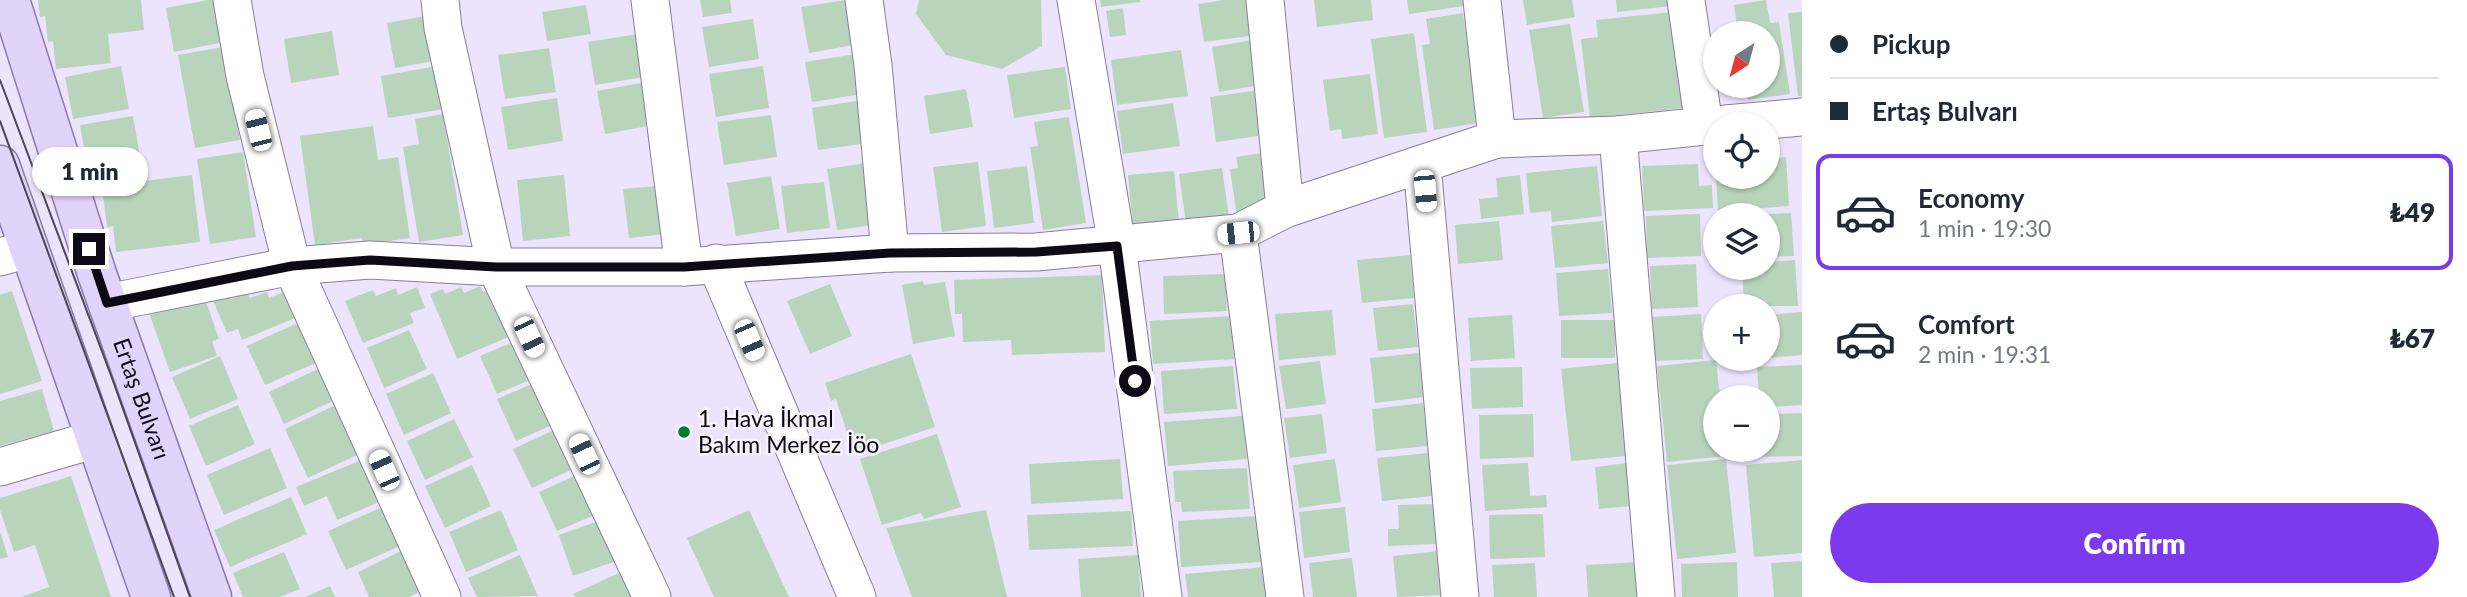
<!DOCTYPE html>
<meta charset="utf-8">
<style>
body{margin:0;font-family:Lato,sans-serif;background:#f6f6f7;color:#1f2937;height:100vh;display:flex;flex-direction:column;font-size:26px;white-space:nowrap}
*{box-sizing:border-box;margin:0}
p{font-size:23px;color:#747a83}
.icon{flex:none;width:38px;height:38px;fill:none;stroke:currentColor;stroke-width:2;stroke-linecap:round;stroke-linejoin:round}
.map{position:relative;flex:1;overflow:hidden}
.panel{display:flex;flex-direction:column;background:#fff;width:665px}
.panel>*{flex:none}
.banner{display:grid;align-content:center;height:154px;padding:0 28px;background:#fff}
.needle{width:46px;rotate:216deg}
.buttons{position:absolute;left:1703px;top:21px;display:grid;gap:14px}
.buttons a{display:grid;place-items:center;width:77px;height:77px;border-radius:50%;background:#fff;box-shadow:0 2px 5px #0004;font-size:35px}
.end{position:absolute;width:32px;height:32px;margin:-16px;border:9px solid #0e0a15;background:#fff;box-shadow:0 0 0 4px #fff}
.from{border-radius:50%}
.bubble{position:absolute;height:49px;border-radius:24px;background:#fff;box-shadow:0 2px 5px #0004;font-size:23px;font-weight:800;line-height:49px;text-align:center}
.car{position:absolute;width:21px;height:42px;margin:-21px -10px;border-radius:9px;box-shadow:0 0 5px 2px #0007;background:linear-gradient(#fff 24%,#345 0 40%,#fff 0 76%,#345 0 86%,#fff 0)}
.banner b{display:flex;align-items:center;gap:24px;height:66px;font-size:26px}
.banner b+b{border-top:2px solid #e0e1e3}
.banner i{width:18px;height:18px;background:#1f2937}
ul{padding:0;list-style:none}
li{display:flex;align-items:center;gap:21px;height:116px;margin:0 14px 10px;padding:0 14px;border:4px solid transparent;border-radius:14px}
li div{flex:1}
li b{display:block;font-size:26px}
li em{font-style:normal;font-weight:800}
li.current{border-color:#7c3aed}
li>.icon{width:63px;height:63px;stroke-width:1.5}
.cta{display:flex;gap:14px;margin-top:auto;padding:14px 28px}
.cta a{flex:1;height:80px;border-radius:42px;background:#7c3aed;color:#fff;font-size:28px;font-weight:800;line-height:80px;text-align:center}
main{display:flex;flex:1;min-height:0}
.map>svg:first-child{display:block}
.building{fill:#b8d5bc}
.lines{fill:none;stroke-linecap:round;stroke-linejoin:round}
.street-casing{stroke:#887d9b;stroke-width:39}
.primary-casing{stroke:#8b7aa9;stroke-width:41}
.street{stroke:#fff;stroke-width:37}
.primary{stroke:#e2d3fb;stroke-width:38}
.tram{stroke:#4b4655;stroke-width:2}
.route{stroke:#0e0a15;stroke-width:9}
.poi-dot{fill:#007a31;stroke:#f6f4fa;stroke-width:2.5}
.labels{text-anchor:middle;stroke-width:5;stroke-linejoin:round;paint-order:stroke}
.street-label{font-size:23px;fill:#0e0a15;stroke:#f6f4fa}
.poi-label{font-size:23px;fill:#0e0a15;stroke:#f6f4fa;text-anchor:start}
</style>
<main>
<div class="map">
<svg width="1802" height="597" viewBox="0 0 1802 597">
<rect width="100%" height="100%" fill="#ece3fd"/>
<g class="building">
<polygon points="38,0 141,0 144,30 108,34 111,63 56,69 53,41 48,42 45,16 40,17"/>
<polygon points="208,0 217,0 225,42 174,52 166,8"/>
<polygon points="700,0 730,0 732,13 703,17"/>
<polygon points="846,0 854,45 809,53 801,7"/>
<polygon points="919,0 1041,0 1042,46 1002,69 946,55 916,14"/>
<polygon points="1100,0 1140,0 1140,2 1101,7"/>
<polygon points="1224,0 1252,0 1257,35 1204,42 1198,4"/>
<polygon points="1314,0 1371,0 1373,20 1317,27"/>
<polygon points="1407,0 1464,0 1465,6 1409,14"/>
<polygon points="1523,0 1572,0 1575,17 1527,25"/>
<polygon points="1616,0 1670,0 1671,6 1617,12"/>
<polygon points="1766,0 1770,23 1779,22 1790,94 1748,100 1746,86 1768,86 1768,33 1738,33 1734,5"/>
<polygon points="586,5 591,34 547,41 542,12"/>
<polygon points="1123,8 1126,35 1110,37 1106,11"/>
<polygon points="1673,12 1683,108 1590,118 1581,39 1598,37 1596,20"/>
<polygon points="1802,12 1802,96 1798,96 1788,13"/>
<polygon points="1463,13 1479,123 1434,130 1422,45 1430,44 1426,19"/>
<polygon points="431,15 439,60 395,68 387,23"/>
<polygon points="753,19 759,59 709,67 702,27"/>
<polygon points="1570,24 1584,112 1543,118 1529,30"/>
<polygon points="332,31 339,75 291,83 284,39"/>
<polygon points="644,33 651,76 595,85 588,42"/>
<polygon points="1414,33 1427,132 1384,138 1371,39"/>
<polygon points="1258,39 1266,84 1219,92 1212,47"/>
<polygon points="223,47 240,140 195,148 178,55"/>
<polygon points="549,48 556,92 505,99 498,55"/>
<polygon points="1181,50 1188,96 1117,105 1111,60"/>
<polygon points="856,54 862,94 812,102 805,62"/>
<polygon points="121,66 129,109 73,119 65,77"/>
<polygon points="437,66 444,109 388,118 381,76"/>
<polygon points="763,66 769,108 716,117 709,74"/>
<polygon points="1065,67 1071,109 1014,118 1007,75"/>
<polygon points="1370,74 1378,134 1342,139 1341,129 1330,131 1323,80"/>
<polygon points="652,81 659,124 605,134 597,91"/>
<polygon points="966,89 973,127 930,134 924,96"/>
<polygon points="1266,89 1272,134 1216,142 1210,97"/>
<polygon points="557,98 563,141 508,150 501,107"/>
<polygon points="868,99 875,142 818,150 812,108"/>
<polygon points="1173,103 1180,146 1123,154 1117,111"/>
<polygon points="443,114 463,235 419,242 403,147 419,144 415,119"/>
<polygon points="771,115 777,157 724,165 717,122"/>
<polygon points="133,116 140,156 87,165 80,125"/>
<polygon points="1069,117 1086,223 1043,230 1030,147 1038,146 1034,122"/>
<polygon points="373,126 378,160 398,157 410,238 363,245 362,238 315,245 300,136"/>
<polygon points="243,152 256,237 210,244 197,159"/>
<polygon points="1269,152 1276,196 1237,217 1230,169 1238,168 1236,157"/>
<polygon points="1786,157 1789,206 1718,211 1716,177 1768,177 1768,159"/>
<polygon points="872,162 882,224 837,230 827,169"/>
<polygon points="978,162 986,226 942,232 933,167"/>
<polygon points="142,164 144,181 192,175 200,242 116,252 113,226 107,227 103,195 96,195 94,170"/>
<polygon points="1698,164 1699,186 1712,185 1713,208 1644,211 1642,166"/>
<polygon points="1027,166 1034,223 994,228 987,171"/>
<polygon points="1597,166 1602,216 1552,222 1551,211 1530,213 1526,173"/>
<polygon points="1222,168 1229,217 1186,223 1179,174"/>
<polygon points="1174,171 1179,222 1133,226 1128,175"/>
<polygon points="564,175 570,236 523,241 517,180"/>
<polygon points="1520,175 1524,214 1481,219 1479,199 1498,197 1496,178"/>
<polygon points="771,176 780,229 736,236 727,183"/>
<polygon points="824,182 830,228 787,233 781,186"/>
<polygon points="669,185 674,233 629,238 623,189"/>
<polygon points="1791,213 1794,256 1768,257 1768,214"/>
<polygon points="1700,214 1701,256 1647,258 1646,216"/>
<polygon points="1499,221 1503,260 1458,264 1455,225"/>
<polygon points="1603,221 1608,263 1555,268 1551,226"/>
<polygon points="1410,255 1414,298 1362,303 1357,260"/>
<polygon points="1795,260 1798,306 1744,306 1742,268 1768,268 1768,262"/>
<polygon points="1696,264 1698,307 1652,309 1650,266"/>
<polygon points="1608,269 1612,313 1559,316 1556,273"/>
<polygon points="1225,274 1227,311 1164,314 1163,276"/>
<polygon points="1102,275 1105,352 1012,355 1011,340 963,342 962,314 955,314 954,280"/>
<polygon points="923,281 924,285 945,282 955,336 913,344 902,285"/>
<polygon points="830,284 852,336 810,354 787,301"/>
<polygon points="500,285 520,332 457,359 430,294 443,289 445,294 461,287 464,293 480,286 483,292"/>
<polygon points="417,287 425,308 410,313 414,323 363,343 345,301 373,290 376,296 396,288 398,295"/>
<polygon points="12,291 42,381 0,394 0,295"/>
<polygon points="229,291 231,299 248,293 250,298 267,292 269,298 284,292 295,318 242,340 238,329 227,333 212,298"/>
<polygon points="203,293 219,339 212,341 217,356 170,372 147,307"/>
<polygon points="1413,304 1418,347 1378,351 1373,308"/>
<polygon points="1332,310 1336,355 1279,360 1275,314"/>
<polygon points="1802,312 1802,355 1768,358 1768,315"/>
<polygon points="1701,314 1703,359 1655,361 1653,317"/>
<polygon points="1512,315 1515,358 1471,361 1468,318"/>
<polygon points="1231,316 1234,359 1153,364 1150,321"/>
<rect x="1561" y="320" width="54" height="38"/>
<polygon points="300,322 318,362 265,385 247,346"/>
<polygon points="409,330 427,369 384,388 367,348"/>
<polygon points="522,338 539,376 497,394 480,356"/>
<polygon points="1419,353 1423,397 1375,403 1370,358"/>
<polygon points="911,354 935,427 860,452 857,446 852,448 836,399 831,401 825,383"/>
<polygon points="220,356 238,399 190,419 172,377"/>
<polygon points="1716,360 1720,397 1715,397 1715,450 1725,450 1726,456 1667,462 1657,366"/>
<polygon points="1320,361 1326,404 1286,409 1279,366"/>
<polygon points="1617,363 1627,456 1571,461 1561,369"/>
<polygon points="1802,365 1802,405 1768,407 1768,397 1759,397 1757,367"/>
<polygon points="1233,366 1237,409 1164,414 1161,371"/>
<polygon points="1522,367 1523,407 1472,409 1470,368"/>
<polygon points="320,368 335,400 284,424 269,392"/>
<polygon points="433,373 451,413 404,435 386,394"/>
<polygon points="543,379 561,421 516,441 497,399"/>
<polygon points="42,389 54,431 0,446 0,401"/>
<polygon points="1423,403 1428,446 1376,451 1372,409"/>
<polygon points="238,405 255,444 206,466 189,426"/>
<polygon points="336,405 359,454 308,478 285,429"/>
<polygon points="1802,413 1802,456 1759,457 1758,450 1768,450 1768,414"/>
<polygon points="1322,414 1327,453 1290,458 1284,418"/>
<polygon points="1533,414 1534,457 1480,459 1479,415"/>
<polygon points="1243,416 1247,459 1168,466 1164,422"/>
<polygon points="454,419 473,457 425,480 407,441"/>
<polygon points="567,424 586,463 532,488 513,449"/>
<polygon points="937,434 961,507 924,519 921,513 882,525 860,459"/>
<polygon points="270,448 287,488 224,515 207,475"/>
<polygon points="1428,453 1433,496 1382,501 1377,458"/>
<polygon points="364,459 381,501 337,520 327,496 304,506 296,487"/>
<polygon points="1120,459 1123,499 1031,504 1029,464"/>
<polygon points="1335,459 1341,502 1299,508 1293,465"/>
<polygon points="1726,459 1736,553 1677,559 1667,465"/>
<polygon points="1802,460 1802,553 1754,557 1746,465"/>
<polygon points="1528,463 1530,496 1546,495 1547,507 1485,511 1482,465"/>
<polygon points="1627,463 1631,506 1599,509 1595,467"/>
<polygon points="472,465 491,506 445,528 425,486"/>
<polygon points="1247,468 1250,509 1182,512 1181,502 1175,502 1173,471"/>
<polygon points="583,472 601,512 557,531 539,492"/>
<polygon points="71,476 111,597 21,597 49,587 35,545 14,552 0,510 0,498"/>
<polygon points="291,497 307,534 230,567 214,530"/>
<polygon points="1435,504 1436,544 1388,546 1388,529 1399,529 1398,505"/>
<polygon points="382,507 400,546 346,570 328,531"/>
<polygon points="1345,507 1350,552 1304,558 1299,512"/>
<polygon points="501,510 518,550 466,572 449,532"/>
<polygon points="749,510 789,597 714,597 687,538"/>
<polygon points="986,510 1007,597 912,597 886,528"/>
<polygon points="1131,511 1133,546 1029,550 1027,515"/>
<polygon points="1543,514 1545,557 1490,559 1489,515"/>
<polygon points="1258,516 1261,562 1181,567 1178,521"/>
<polygon points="606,518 622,559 573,576 559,535"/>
<polygon points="0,531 8,557 0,559"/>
<polygon points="401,551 421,591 409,597 369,597 358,572"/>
<polygon points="1438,551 1443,595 1397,597 1393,556"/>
<polygon points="284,552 300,589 280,597 243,597 233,573"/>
<polygon points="520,555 538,596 477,597 468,578"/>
<polygon points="1138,555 1141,597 1081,597 1078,559"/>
<polygon points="1352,558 1357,597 1313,597 1309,563"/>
<polygon points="1802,561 1802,597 1774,597 1771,563"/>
<polygon points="1639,562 1640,597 1588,597 1586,565"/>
<polygon points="1737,562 1738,597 1682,597 1681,564"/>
<polygon points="1535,563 1537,597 1494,597 1492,565"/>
<polygon points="632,567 646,597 575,597 573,594"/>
<polygon points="1265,567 1268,597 1188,597 1185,574"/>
<polygon points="330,586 335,597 305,597"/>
</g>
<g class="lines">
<defs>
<g id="street">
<polyline points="232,0 245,76 292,266 442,597"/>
<polyline points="440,0 443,28 496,267 652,597"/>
<polyline points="650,0 684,267"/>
<polyline points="864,0 873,65 890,253"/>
<polyline points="1076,0 1117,246 1163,597"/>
<polyline points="1265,0 1285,209"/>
<polyline points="1482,0 1497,139"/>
<polyline points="1686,0 1704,126"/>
<polyline points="1726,124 1802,117"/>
<polyline points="1618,135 1656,597"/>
<polyline points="1422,164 1460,597"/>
<polyline points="1238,233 1285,597"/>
<polyline points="0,257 29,249"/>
<polyline points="716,263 857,597"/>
<polyline points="107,303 292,266 370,260 496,267 684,267 890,253 1036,252 1238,233 1285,209 1497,139 1618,135 1715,125"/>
<polyline points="0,467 96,439"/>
</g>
<g id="primary">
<path id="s1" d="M10,0l87,274 115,323"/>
<polyline points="0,165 151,597"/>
</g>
</defs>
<use href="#street" class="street-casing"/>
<use href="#primary" class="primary-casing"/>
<use href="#street" class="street"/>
<use href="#primary" class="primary"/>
<g class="tram">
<polyline points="0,80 112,378 190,597"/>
<polyline points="0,121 174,597"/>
</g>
</g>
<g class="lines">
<polyline class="route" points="89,249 107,303 292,266 370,260 496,267 684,267 890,253 1036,252 1117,246 1135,381"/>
</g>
<circle class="poi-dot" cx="684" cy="432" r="7"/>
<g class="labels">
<g class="street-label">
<text dy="8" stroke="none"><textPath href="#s1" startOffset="420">Ertaş Bulvarı</textPath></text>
</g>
<g class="poi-label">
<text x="698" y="427">1. Hava İkmal<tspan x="698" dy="26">Bakım Merkez İöo</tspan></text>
</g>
</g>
</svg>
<div class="buttons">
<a><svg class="needle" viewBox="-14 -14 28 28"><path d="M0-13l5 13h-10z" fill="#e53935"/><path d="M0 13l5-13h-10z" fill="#747a83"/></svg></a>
<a><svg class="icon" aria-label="locate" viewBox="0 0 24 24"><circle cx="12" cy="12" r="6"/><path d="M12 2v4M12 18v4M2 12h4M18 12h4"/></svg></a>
<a><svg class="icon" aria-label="layers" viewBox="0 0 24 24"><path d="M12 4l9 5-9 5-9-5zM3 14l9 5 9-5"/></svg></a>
<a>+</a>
<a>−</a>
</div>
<i class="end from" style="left:1135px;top:381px"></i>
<i class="end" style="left:89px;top:249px"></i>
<div class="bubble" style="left:32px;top:147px;width:116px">1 min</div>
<i class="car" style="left:258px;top:130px;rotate:346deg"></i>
<i class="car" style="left:1425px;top:191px;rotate:175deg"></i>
<i class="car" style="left:1238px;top:233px;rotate:264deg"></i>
<i class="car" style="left:529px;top:337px;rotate:155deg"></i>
<i class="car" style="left:749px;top:340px;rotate:157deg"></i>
<i class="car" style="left:584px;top:454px;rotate:335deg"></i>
<i class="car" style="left:384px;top:470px;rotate:336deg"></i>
</div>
<section class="panel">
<div class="banner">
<b><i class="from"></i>Pickup</b>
<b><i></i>Ertaş Bulvarı</b>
</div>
<ul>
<li class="current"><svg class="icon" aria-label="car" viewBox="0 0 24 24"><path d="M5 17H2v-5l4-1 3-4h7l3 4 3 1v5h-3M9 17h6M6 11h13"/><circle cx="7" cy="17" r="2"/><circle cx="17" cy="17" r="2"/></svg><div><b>Economy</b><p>1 min · 19:30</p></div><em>₺49</em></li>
<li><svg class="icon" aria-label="car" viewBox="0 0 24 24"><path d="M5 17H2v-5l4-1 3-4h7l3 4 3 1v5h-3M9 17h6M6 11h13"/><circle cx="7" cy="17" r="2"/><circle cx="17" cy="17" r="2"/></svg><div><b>Comfort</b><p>2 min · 19:31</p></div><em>₺67</em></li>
</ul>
<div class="cta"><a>Confirm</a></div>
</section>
</main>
